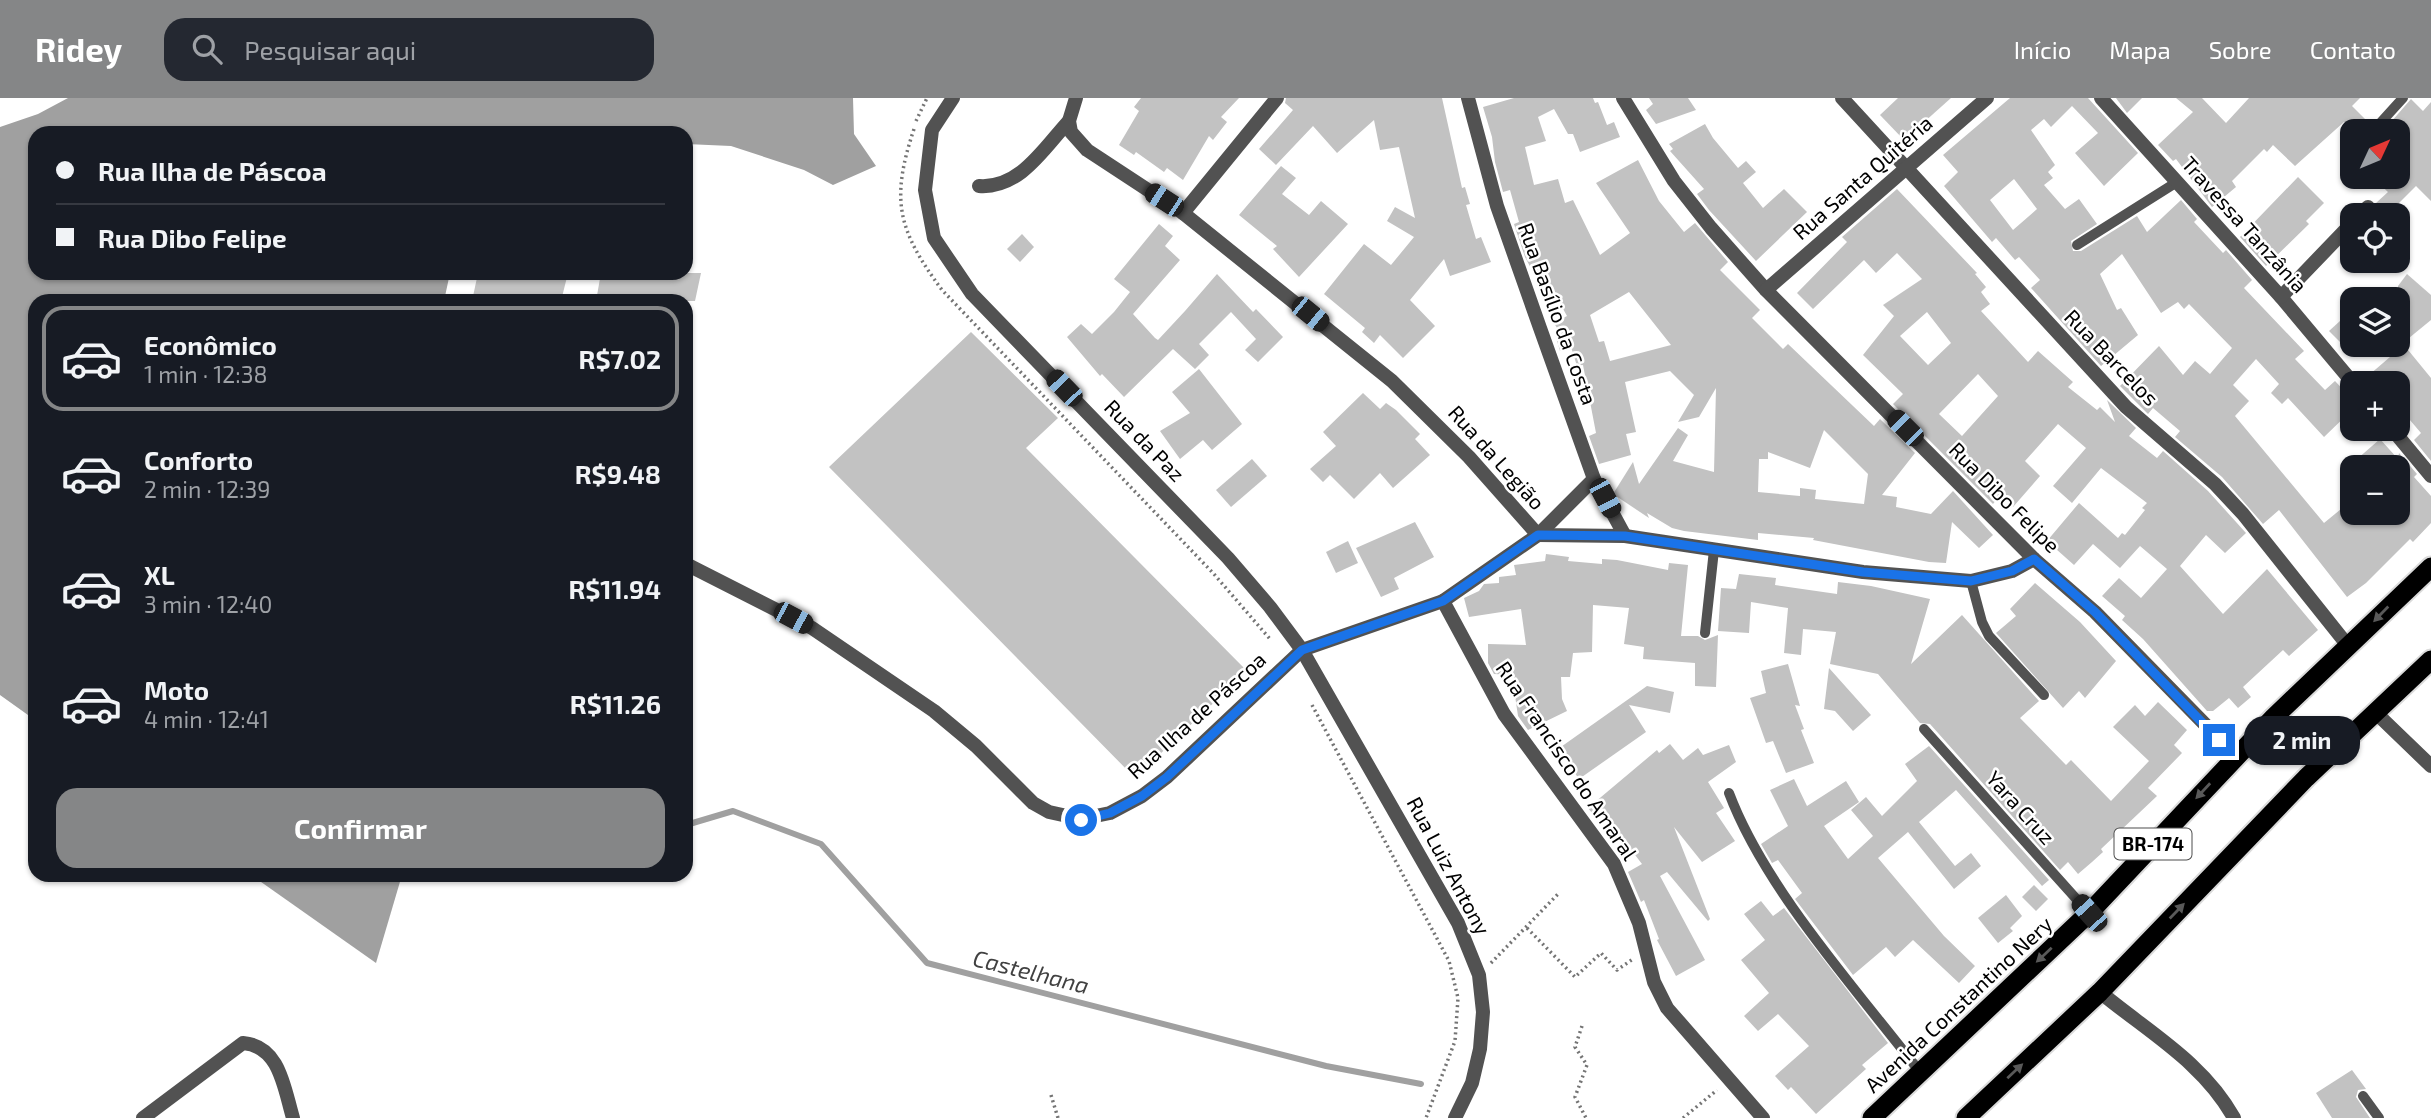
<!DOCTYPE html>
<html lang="pt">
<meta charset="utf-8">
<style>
body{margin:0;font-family:"Exo 2",sans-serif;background:#242831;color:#f1f3f6;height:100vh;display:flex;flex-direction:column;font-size:26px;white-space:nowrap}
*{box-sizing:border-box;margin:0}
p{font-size:23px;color:#9ea1a6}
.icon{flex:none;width:38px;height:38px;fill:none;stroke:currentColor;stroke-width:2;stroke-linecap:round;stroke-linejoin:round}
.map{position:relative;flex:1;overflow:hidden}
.panel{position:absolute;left:28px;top:196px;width:665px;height:588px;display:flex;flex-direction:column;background:#171b24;border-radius:21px;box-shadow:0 2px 5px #0004}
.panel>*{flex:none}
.guide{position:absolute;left:28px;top:28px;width:665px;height:154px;border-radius:21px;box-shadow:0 2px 5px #0004;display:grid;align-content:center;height:154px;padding:0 28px;background:#171b24}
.needle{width:46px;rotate:46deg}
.fabs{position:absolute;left:2340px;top:21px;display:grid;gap:14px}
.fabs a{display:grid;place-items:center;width:70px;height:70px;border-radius:14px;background:#171b24;box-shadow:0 2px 5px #0004;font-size:35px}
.end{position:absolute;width:32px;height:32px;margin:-16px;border:9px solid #1a73e8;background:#fff;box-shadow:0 0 0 4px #fff}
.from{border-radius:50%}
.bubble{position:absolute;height:49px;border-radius:21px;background:#171b24;box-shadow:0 2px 5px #0004;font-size:23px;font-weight:700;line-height:49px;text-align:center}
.car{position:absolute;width:21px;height:42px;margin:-21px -10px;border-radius:9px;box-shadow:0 0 5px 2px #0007;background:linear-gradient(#222 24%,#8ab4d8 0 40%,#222 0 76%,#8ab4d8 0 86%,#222 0)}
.guide b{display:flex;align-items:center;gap:24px;height:66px;font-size:26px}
.guide b+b{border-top:2px solid #363941}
.guide i{width:18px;height:18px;background:#f1f3f6}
ul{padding:12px 0 0;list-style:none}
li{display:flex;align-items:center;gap:21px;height:105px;margin:0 14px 10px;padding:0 14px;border:4px solid transparent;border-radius:21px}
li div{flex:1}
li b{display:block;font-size:26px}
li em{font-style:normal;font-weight:700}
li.selected{border-color:#858687}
li>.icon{width:63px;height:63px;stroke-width:1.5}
.cta{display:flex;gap:14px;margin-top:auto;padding:14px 28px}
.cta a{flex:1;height:80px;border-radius:21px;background:#858687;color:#fff;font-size:28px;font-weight:700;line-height:80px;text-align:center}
header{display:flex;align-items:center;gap:42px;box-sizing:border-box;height:98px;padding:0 35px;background:#858687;color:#fff}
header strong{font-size:33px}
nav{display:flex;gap:38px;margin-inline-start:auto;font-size:24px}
.search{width:490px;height:63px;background:#242831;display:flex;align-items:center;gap:18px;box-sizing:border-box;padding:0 24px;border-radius:21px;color:#9ea1a6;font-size:26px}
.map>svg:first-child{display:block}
.water{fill:#a0a0a0}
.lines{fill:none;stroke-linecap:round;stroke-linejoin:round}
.stream{stroke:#a0a0a0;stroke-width:6}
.building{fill:#c2c2c2;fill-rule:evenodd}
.trunk-casing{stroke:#dbdbdb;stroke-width:23}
.path{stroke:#747474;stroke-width:3.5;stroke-dasharray:2 3.5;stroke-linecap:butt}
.service{stroke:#525252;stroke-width:10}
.minor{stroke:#525252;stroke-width:14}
.tertiary{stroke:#525252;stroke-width:14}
.trunk{stroke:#000;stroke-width:19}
.oneway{fill:#595959}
.route{stroke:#1a73e8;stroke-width:9}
.labels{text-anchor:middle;stroke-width:5;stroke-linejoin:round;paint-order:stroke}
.shield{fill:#fff;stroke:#4c4c4c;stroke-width:2}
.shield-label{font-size:19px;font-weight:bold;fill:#000}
.street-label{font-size:21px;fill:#000;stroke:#fff}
.water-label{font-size:23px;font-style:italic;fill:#414141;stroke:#fff}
</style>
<header>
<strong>Ridey</strong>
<div class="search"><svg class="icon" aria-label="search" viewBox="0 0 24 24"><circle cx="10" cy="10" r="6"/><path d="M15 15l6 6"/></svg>Pesquisar aqui</div>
<nav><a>Início</a><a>Mapa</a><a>Sobre</a><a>Contato</a></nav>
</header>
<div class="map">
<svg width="2431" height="1020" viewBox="0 0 2431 1020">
<rect width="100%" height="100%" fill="#fff"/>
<g class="water">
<polygon points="68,0 853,0 854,36 876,68 833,87 804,72 731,48 686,46 686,35 35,35 35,175 450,175 444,203 35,203 35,622 0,597 0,29 38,16"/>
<polygon points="251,777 402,777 376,865"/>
</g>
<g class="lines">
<polyline class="stream" points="686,727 733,713 821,746 927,865 1326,968 1421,986"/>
</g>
<g class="building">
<polygon points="1141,0 1239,0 1221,19 1227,24 1213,42 1209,38 1183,82 1167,70 1164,74 1136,54 1134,57 1119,47 1139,13 1134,9"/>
<polygon points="1286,0 1442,0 1462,90 1465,89 1470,106 1466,107 1476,141 1481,139 1491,164 1450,178 1444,161 1410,202 1435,228 1403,260 1380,237 1374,245 1362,234 1365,230 1324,196 1364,146 1391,167 1414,139 1387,123 1395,109 1415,120 1399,49 1380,52 1374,22 1337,55 1313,28 1276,67 1259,51 1293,12 1285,5"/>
<path d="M1514,0h79l2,5 3,-1 9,23 7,-3 6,15 -40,15 -7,-18h-5l-14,-25 -16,8 8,24 -21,6 9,38 24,-6 7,24 8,-3 27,55 30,-22 -34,-50 42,-23 21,41 25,31 11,-9 33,39 -8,8 40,40 -8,8 31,31 5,-5 86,82 6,-7 35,34 -33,42 15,2 -1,10 35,7 22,-23 40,44 -14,13 -27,-26 -6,41 -17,-1 -116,-22 1,-2 -56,-5v7l-74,-9 -12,-3 -25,-15 2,5 -36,-24 20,-32 6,22 39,-56 10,7 -15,26 41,11 2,-84 -17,29 -21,5 16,-27 -24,-24 -45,11 11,50 -10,2 5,21 -32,9 -10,-28 7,-3 -13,-68 -6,1 -6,-19 -11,4 -5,-17 5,-1 -6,-10 13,-7 -15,-27 -8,4 -19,-36 -11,-33 5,-2 -9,-32 -7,2 -8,-30 -3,-25 -9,-30zM1629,194l42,53 -61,16 -6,-20 -5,1 -9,-27zM1824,332l44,44 -4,30 -49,-5 1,-9 -16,-2v8l-42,-4 1,-33h9v-7l42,16z"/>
<polygon points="1649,0 1688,0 1696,12 1656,26 1646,12 1653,6"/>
<polygon points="1898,0 1951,0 1904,42 1880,17"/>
<path d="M2010,0h78l50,55 -34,33 -29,-33 23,-20 -26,-27 -21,21 -7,-8 -13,11 24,35 -7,7 5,6 -9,7 21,24 14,-10 18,25 -26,17 2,10h8l56,-35 10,16 34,-32 16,19 -3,3 29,31 3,-3 26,30 -8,8 60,63 -9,8 30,31 10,-9 17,18v11l-28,27 -36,-39 -6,6 -11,-11 8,-9 -23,-25 -23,26 16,16 -14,15 89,107 28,-23v13h46v-46h-50l32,-28 18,20 1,-6 18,21 -3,3 17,19v27l-18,19 -3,-3 -44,44 -19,14 -68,-87 -16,14 -41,-47 -47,-40 5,-6 -27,-23 -5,6 -28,-28 39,-40 24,29 12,-14 15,13 22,-26 -43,-44 -5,5 -6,-7 -17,11 -39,-59 -22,20 17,36 4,-2 17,27 -37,31 -70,-78 9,-8 -21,-23 -4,3 -19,-22 -4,4 -48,-56 14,-14 -15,-17zM2014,81l23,30 -24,21 -23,-30z"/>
<polygon points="2116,0 2142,0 2127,15"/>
<polygon points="2176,0 2202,0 2226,25 2249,0 2360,0 2352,8 2368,24 2358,33 2353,33 2344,24 2295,68 2273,47 2267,54 2264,51 2232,83 2236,89 2212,109 2176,61 2173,63 2158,47 2193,14"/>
<polygon points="2411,1 2423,13 2431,4 2431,103 2416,88 2387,117 2373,117 2376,105 2388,94 2372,79 2398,79 2398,30 2391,24"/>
<polygon points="1705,26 1713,40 1738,70 1746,63 1756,74 1743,85 1763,110 1784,91 1807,114 1756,163 1709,112 1697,96 1704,91 1670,53 1673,51 1669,46"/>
<polygon points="1281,68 1296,80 1282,96 1309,117 1321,103 1348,126 1299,179 1273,151 1277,148 1239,117"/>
<polygon points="2298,79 2324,105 2306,123 2309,126 2266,168 2240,139"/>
<path d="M1897,91l80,84 -2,1 11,13 -5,5 9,12 -9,7 47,51 10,-11 35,31 -5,5 29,23 3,-3 15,15 -8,-22 29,28 -7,8 28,22 6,-7 45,40 38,42 -21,20 -19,-18 -26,31 43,48 44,-45 51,61 -29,26 -6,-6 -40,37 8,10 -13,11 -9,-10 -16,13h-6l-64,-72 -21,-19 3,-4 -23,-20 17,-18 22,20 26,-29 -27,-23 -20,22 -27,-24 -19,21 -27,-24 32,-38 39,35 4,-5 3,2 20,-25 -3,-2 5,-5 -46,-35 -29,35 -19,-17 33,-38 -28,-24 -33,37 15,15 -27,31 -13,-12 -7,9 -100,-100 10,-10 -40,-39 31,-39 -11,-11 39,-26 -25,-26 -21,20 -12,-13 -51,49 -16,-16 50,-51 -5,-5zM1927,214l24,31 -23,22 -28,-29zM1978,276l20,22 -36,40 -23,-22z"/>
<polygon points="1159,126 1173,138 1165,148 1180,162 1133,216 1155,240 1158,242 1185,213 1217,176 1253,214 1256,211 1283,239 1258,264 1245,252 1256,241 1231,214 1199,246 1209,257 1195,271 1173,251 1124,299 1102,276 1100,278 1067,239 1081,226 1092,236 1114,214 1130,194 1114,181"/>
<polygon points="1022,136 1034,149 1020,164 1007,151"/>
<polygon points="478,175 568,175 561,203 472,203"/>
<polygon points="601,175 701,175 695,203 596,203"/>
<polygon points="2407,176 2431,197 2431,222 2398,249 2398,188"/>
<polygon points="2352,212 2352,237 2342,246 2329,233"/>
<polygon points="971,234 1058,320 1026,350 1247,573 1135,680 829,369"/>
<polygon points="2404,247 2431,280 2431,363 2414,342 2421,335 2398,308 2398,285 2377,285 2369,277"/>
<polygon points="1199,271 1242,326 1212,352 1203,342 1180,361 1160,333 1190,315 1172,294"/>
<polygon points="1363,295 1380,311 1386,305 1396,312 1420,336 1415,341 1430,357 1393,390 1380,375 1354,401 1330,377 1323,384 1310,371 1336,348 1323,334"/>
<polygon points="1252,361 1267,378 1231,409 1216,392"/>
<polygon points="1415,424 1434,459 1394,480 1399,491 1381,499 1356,450"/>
<polygon points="1348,443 1358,465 1336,475 1326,454"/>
<polygon points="1546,456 1569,459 1568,463 1602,466 1602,461 1617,462 1668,472 1669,465 1688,467 1681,538 1698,538 1705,542 1718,537 1716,589 1695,588 1695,565 1643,561 1644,549 1624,546 1629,510 1593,507 1592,554 1573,555 1570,579 1561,579 1562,601 1567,613 1528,632 1518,618 1512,577 1494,576 1488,565 1488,546 1526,547 1521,511 1469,519 1464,500 1479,493 1484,486 1499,485 1499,479 1516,477 1514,467 1545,463"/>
<polygon points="1739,476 1776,480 1775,487 1837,496 1838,484 1871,488 1930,501 1911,566 1962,517 2039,603 2020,620 2066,667 2071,662 2111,703 2149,663 2113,629 2135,607 2145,618 2158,604 2187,632 2174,647 2182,655 2148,690 2157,698 2101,751 2103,754 2092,764 2078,776 2068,764 2060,772 1930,626 1920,625 1878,576 1830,566 1836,534 1803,531 1801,557 1784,555 1788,510 1751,504 1749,535 1718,533 1721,490 1736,491"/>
<polygon points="2035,485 2080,524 2116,563 2085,600 2079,593 2063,610 1996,535 2016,518 2010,511"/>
<polygon points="1788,566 1800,608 1795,607 1804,631 1801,632 1814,665 1786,675 1773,643 1766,645 1750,600 1766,595 1761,573"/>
<polygon points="1829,570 1871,617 1853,633 1835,613 1824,611"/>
<polygon points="1647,588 1674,594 1670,615 1629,607 1646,634 1579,681 1558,651"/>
<polygon points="1670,646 1683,662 1698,650 1703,657 1729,647 1736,664 1708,684 1724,710 1716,715 1735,743 1702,764 1674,729 1710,821 1708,823 1667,774 1660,778 1705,862 1676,878 1657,842 1659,841 1644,802 1641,804 1628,774 1642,766 1619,736 1613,741 1588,710 1657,652 1659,655"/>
<polygon points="1929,648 2049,782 2042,788 1956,692 1919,724 1955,768 1971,755 1981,768 1954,791 1908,734 1878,760 1944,838 1975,868 1959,885 1913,842 1895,859 1886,849 1853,877 1795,801 1802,795 1778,762 1772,765 1761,746 1788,728 1770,692 1794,681 1807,708 1846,683 1859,704 1824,728 1848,761 1873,738 1851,712 1866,699 1882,718 1917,683 1905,666"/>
<polygon points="2034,787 2048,801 2036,813 2022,799"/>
<polygon points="2006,797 2022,818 2010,830 2013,833 1998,845 1978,820"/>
<polygon points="1761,803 1773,818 1784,810 1888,945 1862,967 1866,971 1816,1016 1791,989 1788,992 1775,978 1809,948 1778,916 1758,933 1744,918 1769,895 1741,862 1765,842 1744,816"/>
<polygon points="2352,972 2366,991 2358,992 2356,999 2370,1020 2332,1020 2316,995"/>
</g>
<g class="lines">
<defs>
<g id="trunk">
<polyline points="1872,1020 2089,815 2274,619 2431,469"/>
<polyline points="1966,1020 2100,894 2306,680 2431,562"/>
</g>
</defs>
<use href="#trunk" class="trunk-casing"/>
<g class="path">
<polyline points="916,23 927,0"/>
<path d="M914,31c-24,72 -16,101 28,161l271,283 57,66"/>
<polyline points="1312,607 1449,863 1458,900 1455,943 1426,1020"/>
<polyline points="1527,830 1575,879 1601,855 1617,872 1633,861"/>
<polyline points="1491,865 1558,796"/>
<polyline points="1582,928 1575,949 1587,967 1575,999 1586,1020"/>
<polyline points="1051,997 1058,1020"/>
<polyline points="1683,1020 1717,992"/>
</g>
<g class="service">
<polyline points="2373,33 2403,0"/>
<polyline points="2351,58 2352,56"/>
<polyline points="2077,147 2177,84"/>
<polyline points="1971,483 1982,524 1989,538 2044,597"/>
<polyline points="1705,535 1714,452"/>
<polyline points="1924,631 2089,815"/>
<path d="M1729,695c36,96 128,197 191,279"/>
<polyline points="2363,998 2379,1020"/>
</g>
<g class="minor">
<polyline points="1076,0 1069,23 1071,34 1087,52 1183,115 1392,283 1469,359 1538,437 1625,438 1863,474 1971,483 2012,473 2034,461"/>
<polyline points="1468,0 1497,108 1540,230 1594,381 1625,438"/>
<polyline points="1623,0 1674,83 1711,130 1766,192 2034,461 2095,514 2236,658"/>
<polyline points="1842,0 2126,309 2215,386 2243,416 2349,549"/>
<polyline points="2101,0 2281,199 2353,285"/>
<path d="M979,88c41,3 65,-38 90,-65"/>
<polyline points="1183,115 1277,0"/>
<polyline points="2360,117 2368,109"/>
<polyline points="1766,192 1987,0"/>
<polyline points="2281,199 2352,125"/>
<polyline points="2392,331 2431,378"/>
<polyline points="686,466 812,530 934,613 976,648 1033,705 1049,714 1081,721 1110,715 1142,698 1167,679 1302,552 1443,503 1538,437 1594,381"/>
<polyline points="1443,503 1504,616 1614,766 1639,825 1654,884 1667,910 1763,1020"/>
<polyline points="2376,615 2431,668"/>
<path d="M2100,894c48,40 103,70 134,126"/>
<path d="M143,1020l100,-75c37,3 41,45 50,75"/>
</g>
<polyline class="tertiary" points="953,0 932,32 925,92 934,140 972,196 1228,460 1270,509 1302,552 1458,825 1479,877 1483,914 1480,951 1472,985 1455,1020"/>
<use href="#trunk" class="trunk"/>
</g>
<defs><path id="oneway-solid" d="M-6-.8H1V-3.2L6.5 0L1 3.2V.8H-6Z" transform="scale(1.75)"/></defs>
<g class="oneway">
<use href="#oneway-solid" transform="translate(2381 516) rotate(134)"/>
<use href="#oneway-solid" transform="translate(2203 693) rotate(133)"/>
<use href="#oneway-solid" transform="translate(2177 813) rotate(-46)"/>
<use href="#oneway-solid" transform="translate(2044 857) rotate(137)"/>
<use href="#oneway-solid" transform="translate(2015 973) rotate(-43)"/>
</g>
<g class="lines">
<polyline class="route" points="1081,722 1110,715 1142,698 1167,679 1302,552 1443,503 1538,437 1625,438 1863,474 1971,483 2012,473 2034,461 2095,514 2219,642"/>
</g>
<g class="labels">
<rect class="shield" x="2114.5" y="730.5" width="77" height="31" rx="5"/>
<g class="shield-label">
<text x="2153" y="753">BR-174</text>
</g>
<g class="street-label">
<text transform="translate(1863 80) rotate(-41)" y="7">Rua Santa Quitéria</text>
<text transform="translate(2244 127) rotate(48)" y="7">Travessa Tanzânia</text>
<text transform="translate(1557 216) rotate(70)" y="7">Rua Basílio da Costa</text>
<text transform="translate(2111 260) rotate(46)" y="7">Rua Barcelos</text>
<text transform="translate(1144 343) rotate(46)" y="7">Rua da Paz</text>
<text transform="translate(1496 360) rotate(48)" y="7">Rua da Legião</text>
<text transform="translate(2004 400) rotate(45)" y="7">Rua Dibo Felipe</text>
<text transform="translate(1197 618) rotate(-42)" y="7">Rua Ilha de Páscoa</text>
<text transform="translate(1566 663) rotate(56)" y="7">Rua Francisco do Amaral</text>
<text transform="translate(2020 710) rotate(48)" y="7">Yara Cruz</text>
<text transform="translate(1448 768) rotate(62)" y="7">Rua Luiz Antony</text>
<text transform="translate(1959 907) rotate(-43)" y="7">Avenida Constantino Nery</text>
</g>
<g class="water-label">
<text transform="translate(1031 874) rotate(14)" y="8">Castelhana</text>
</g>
</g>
</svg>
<div class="fabs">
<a><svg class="needle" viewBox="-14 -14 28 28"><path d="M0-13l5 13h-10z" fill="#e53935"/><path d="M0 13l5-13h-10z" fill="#9ea1a6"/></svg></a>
<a><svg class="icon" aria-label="locate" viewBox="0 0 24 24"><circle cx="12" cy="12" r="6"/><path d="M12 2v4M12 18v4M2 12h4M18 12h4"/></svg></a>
<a><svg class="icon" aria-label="layers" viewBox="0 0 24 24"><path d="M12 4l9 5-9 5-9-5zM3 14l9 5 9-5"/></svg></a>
<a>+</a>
<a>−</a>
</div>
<i class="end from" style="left:1081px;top:722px"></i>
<i class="end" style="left:2219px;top:642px"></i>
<div class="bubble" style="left:2244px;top:618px;width:116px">2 min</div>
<i class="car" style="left:1164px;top:102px;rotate:303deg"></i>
<i class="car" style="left:1310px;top:216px;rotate:129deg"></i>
<i class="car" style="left:1064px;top:290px;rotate:316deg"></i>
<i class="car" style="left:1905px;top:330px;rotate:315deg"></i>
<i class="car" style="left:1605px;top:400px;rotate:152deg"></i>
<i class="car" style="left:793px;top:520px;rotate:118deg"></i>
<i class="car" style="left:2089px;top:815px;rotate:318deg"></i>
<div class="guide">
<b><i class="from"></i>Rua Ilha de Páscoa</b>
<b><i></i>Rua Dibo Felipe</b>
</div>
<section class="panel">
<ul>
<li class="selected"><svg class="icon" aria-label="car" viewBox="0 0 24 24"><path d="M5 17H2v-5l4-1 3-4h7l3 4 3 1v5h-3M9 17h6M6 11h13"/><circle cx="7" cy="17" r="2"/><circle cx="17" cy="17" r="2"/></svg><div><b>Econômico</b><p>1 min · 12:38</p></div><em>R$7.02</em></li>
<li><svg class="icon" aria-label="car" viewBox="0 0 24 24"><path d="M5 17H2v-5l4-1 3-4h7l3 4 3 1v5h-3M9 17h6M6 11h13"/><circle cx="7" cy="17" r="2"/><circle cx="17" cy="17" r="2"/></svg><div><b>Conforto</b><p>2 min · 12:39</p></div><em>R$9.48</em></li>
<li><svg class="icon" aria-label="car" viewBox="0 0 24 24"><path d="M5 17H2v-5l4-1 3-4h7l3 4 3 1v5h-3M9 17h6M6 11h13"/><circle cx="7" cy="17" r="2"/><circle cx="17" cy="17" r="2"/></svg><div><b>XL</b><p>3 min · 12:40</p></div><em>R$11.94</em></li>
<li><svg class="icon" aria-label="car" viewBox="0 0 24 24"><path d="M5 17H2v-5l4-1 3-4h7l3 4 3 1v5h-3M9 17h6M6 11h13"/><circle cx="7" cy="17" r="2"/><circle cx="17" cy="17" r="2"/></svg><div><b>Moto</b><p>4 min · 12:41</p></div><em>R$11.26</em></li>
</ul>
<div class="cta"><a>Confirmar</a></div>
</section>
</div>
